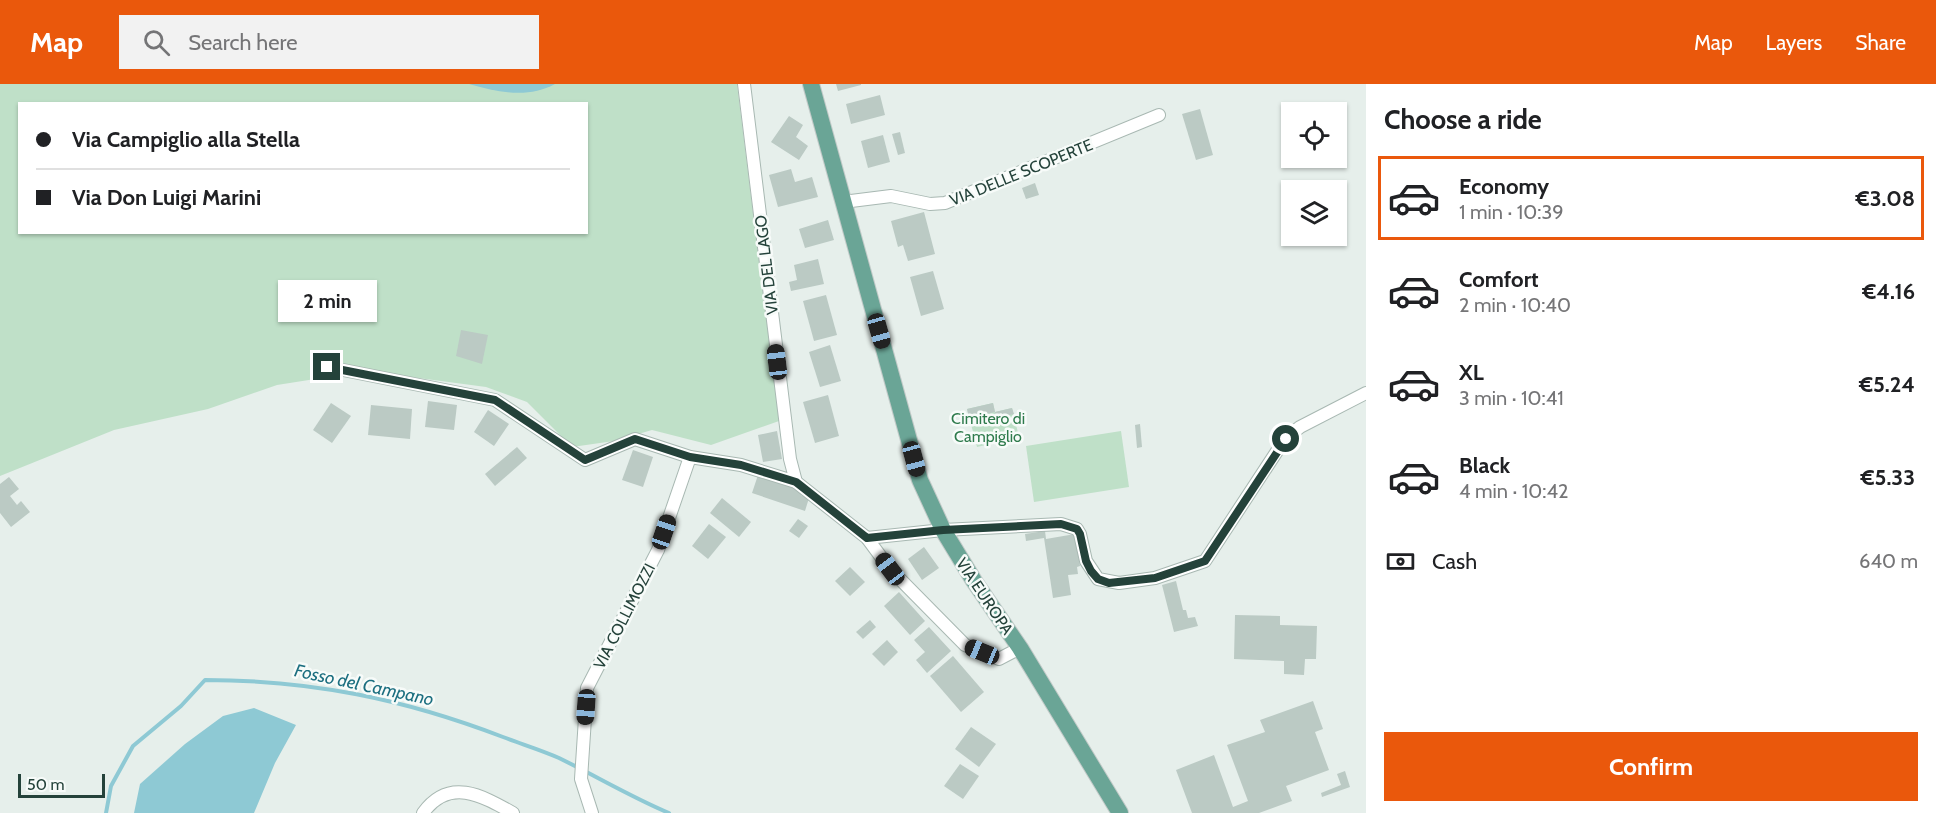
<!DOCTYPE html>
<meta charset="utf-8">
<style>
body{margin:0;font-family:Cabin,sans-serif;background:#f2f2f2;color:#202124;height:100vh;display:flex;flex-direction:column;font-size:22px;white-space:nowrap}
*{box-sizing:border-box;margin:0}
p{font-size:20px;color:#757577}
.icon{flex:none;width:33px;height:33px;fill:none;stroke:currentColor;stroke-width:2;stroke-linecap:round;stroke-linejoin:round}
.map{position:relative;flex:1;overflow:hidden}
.sheet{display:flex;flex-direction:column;background:#fff;width:570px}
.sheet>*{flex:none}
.guide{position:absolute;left:18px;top:18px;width:570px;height:132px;border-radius:0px;box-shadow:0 2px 4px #0004;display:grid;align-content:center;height:132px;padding:0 18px;background:#fff}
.buttons{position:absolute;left:1281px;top:18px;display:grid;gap:12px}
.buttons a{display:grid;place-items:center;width:66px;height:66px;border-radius:0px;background:#fff;box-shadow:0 2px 4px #0004;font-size:30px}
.scale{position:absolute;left:18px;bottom:15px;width:87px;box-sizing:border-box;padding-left:6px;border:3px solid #24423a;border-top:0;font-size:16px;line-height:21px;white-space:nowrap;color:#24423a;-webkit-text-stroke:4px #f7fbf9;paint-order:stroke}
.end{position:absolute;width:27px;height:27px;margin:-14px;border:8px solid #24423a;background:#fff;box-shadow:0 0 0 3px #fff}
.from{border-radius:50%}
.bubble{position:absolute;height:42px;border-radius:0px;background:#fff;box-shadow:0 2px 4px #0004;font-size:20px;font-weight:700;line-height:42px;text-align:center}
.car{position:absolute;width:18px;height:36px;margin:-18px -9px;border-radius:8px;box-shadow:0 0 4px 2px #0007;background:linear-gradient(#222 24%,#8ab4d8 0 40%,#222 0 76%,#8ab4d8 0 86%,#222 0)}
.guide b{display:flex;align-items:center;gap:21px;height:57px;font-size:22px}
.guide b+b{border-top:2px solid #e0e0e0}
.guide i{width:15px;height:15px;background:#202124}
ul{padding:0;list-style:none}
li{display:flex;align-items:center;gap:18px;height:84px;margin:0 12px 9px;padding:0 6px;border:3px solid transparent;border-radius:0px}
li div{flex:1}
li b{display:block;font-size:22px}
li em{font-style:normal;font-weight:700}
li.selected{border-color:#ea580c}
li>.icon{width:54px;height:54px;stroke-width:1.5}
h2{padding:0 18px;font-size:27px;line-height:72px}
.pay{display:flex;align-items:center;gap:15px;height:66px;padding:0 18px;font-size:22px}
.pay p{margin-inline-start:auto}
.action{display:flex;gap:12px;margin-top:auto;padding:12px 18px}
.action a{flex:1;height:69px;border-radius:0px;background:#ea580c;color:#fff;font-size:24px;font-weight:700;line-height:69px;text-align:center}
header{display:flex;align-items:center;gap:36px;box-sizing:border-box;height:84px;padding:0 30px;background:#ea580c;color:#fff}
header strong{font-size:28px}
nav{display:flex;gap:33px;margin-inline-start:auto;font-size:21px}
.search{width:420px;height:54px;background:#f2f2f2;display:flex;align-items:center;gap:15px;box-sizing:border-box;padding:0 21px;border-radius:0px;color:#757577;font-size:22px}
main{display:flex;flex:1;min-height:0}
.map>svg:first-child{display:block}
.green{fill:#bfe0c8;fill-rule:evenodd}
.water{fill:#8ec9d4}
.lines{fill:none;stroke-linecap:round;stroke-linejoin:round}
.stream{stroke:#8ec9d4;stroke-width:4}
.building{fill:#bbcac4}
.minor-casing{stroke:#a8b8b2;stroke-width:14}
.major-casing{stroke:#c2cac8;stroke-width:18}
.minor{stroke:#fff;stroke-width:12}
.major{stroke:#6aa596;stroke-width:16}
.route{stroke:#24423a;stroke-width:8}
.labels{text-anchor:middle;stroke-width:5;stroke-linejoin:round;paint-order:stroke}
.street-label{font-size:16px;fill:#24423a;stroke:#f7fbf9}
.park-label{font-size:16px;fill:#2d7a4b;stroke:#f7fbf9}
.water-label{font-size:18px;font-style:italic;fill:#1c6f80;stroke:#f7fbf9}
</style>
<header>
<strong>Map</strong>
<div class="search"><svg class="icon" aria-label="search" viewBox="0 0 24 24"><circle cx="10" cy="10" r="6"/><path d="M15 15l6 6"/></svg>Search here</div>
<nav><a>Map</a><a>Layers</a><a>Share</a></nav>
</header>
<main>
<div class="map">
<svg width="1366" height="729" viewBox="0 0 1366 729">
<rect width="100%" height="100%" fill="#e6efeb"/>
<g class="green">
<path d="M0,0h737l42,337 -68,24 -59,-15 -38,11 -42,6 -45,-45 -41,-15 -120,-16 -89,14 -69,24 -94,21 -114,46zM20,20h566v128h-566z"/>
<polygon points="993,319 995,328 1012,324 1019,353 977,363 967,325"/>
<polygon points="1121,347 1129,403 1034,418 1026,362"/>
</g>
<g class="water">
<path d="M469,0h86c-27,15 -58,8 -86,0z"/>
<polygon points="254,624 296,641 275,679 254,729 134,729 140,700 185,660 223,632"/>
</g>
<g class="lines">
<path class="stream" d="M106,729l5,-27 22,-40 48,-40 24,-26c106,0 199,19 298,57 18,7 38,13 56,21 37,18 72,39 110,55"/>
</g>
<g class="building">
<polygon points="836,0 861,0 861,1 838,7"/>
<polygon points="880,11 885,31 851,40 846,20"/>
<polygon points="1200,25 1213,71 1196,76 1182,30"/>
<polygon points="789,32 803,41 796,53 808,62 799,76 771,58"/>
<polygon points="900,48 905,69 898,71 892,50"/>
<polygon points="883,51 890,78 868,84 861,57"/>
<polygon points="791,85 795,98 812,93 818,113 778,123 769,91"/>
<polygon points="1035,99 1039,111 1026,115 1022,104"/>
<polygon points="924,128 935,170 908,177 903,161 898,163 891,137"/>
<polygon points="828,136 834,156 805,164 799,145"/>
<polygon points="818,175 824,200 791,207 789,198 797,196 794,181"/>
<polygon points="933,187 944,225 921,232 910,193"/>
<polygon points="826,211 837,251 814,257 803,217"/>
<polygon points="461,246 488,251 482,280 456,272"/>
<polygon points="830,261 841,297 820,303 809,268"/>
<polygon points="828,311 839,352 815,359 803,318"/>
<polygon points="428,317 457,321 454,346 425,343"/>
<polygon points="331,319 351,332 332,359 313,346"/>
<polygon points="993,319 995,328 969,334 967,325"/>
<polygon points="371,321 412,325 410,355 368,351"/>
<polygon points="1012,324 1014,330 997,334 995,328"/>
<polygon points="488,326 509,340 494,362 474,348"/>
<polygon points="1140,340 1142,363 1137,364 1135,341"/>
<polygon points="777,347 782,375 763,378 758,351"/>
<polygon points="517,363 527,374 495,402 485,390"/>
<polygon points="633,366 653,373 643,403 622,396"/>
<polygon points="758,391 803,406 801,411 809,414 805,427 752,409"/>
<polygon points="9,393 19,405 10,412 17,421 21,417 30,428 11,443 0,429 0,400"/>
<polygon points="722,414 751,438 739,453 710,429"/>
<polygon points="798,435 808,442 799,454 789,447"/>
<polygon points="709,440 726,453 708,475 692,462"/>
<polygon points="1045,447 1046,455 1075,450 1080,482 1077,483 1078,490 1068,491 1071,511 1053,514 1044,454 1026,457 1025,450"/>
<polygon points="924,463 939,484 922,496 908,475"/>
<polygon points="850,483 865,498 850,512 835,497"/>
<polygon points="1176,497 1183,526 1186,526 1188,534 1195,533 1198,542 1174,548 1162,501"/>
<polygon points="899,508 925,537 910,551 884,522"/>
<polygon points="1235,531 1280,532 1280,541 1317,542 1316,575 1305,575 1304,591 1284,590 1284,577 1234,575"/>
<polygon points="870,536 876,543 863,555 856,548"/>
<polygon points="929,543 951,567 927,589 916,576 925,568 914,556"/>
<polygon points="887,556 898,568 884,582 872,570"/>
<polygon points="953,572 984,608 961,628 930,592"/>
<polygon points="1313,617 1323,645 1315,648 1329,686 1286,702 1292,717 1259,729 1192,729 1176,686 1214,671 1233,723 1248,717 1227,661 1265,648 1260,636"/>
<polygon points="971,643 996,660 979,683 955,665"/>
<polygon points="960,680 979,692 963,715 944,702"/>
<polygon points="1345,687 1350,703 1322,713 1321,709 1341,701 1337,690"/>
</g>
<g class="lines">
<defs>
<g id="minor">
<polyline points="744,0 790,375 796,398"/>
<polyline points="843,118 891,112 930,120 945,119 1159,31"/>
<polyline points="328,283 495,316 585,376 635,355 690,373 741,381 796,398 867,454 890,485 965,561 999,575 1020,564"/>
<polyline points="867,454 943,446 1061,440 1077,445 1080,450 1086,477 1098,495 1119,499 1155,494 1205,477 1285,355 1300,343 1366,309"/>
<path d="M423,729c26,-36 58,-18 90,0"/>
<polyline points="592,729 581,695 587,604 658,466 690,373"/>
</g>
<polyline id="major" points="811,0 920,396 943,446 974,497 1020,564 1120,729"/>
</defs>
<use href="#minor" class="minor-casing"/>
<use href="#major" class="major-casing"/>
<use href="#minor" class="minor"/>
<use href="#major" class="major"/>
</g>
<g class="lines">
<polyline class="route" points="327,283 495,316 585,376 635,355 690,373 741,381 796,398 867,454 943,446 1061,440 1077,445 1080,450 1086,477 1091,487 1098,495 1109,499 1155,494 1205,477 1286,355"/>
</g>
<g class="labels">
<g class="street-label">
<text transform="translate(1021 88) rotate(-22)" y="6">VIA DELLE SCOPERTE</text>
<text transform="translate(766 181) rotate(-97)" y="6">VIA DEL LAGO</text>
<text transform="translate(985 512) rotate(56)" y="6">VIA EUROPA</text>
<text transform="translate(624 532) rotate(-63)" y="6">VIA COLLIMOZZI</text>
</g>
<g class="park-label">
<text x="988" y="340">Cimitero di<tspan x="988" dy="18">Campiglio</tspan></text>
</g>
<g class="water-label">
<text transform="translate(364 601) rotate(12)" y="6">Fosso del Campano</text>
</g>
</g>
</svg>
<div class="buttons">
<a><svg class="icon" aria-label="locate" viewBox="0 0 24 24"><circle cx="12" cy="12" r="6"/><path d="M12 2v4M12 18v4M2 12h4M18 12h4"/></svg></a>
<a><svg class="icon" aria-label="layers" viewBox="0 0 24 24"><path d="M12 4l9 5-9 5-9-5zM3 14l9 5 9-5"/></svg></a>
</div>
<div class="scale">50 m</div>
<i class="end from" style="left:1286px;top:355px"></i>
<i class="end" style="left:327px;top:283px"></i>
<div class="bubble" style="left:278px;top:196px;width:99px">2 min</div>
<i class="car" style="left:879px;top:247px;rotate:164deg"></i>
<i class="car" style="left:777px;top:278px;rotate:353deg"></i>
<i class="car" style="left:914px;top:375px;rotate:165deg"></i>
<i class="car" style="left:664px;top:448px;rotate:19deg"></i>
<i class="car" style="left:890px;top:485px;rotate:323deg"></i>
<i class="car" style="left:982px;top:568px;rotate:292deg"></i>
<i class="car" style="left:586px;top:623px;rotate:184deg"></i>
<div class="guide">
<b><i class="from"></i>Via Campiglio alla Stella</b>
<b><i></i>Via Don Luigi Marini</b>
</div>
</div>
<section class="sheet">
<h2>Choose a ride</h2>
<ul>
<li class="selected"><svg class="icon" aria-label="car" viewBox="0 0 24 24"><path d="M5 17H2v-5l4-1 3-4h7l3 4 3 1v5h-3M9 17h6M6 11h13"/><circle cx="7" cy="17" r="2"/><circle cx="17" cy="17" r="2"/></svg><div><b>Economy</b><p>1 min · 10:39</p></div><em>€3.08</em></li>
<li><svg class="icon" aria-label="car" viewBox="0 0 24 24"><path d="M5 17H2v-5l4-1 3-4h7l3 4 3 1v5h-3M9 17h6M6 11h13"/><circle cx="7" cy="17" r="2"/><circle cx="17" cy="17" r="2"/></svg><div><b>Comfort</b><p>2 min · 10:40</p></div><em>€4.16</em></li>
<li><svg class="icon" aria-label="car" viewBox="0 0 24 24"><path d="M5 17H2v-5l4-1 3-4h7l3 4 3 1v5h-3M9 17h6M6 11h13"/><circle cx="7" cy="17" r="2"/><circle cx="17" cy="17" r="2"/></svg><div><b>XL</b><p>3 min · 10:41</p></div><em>€5.24</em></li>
<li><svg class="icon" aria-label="car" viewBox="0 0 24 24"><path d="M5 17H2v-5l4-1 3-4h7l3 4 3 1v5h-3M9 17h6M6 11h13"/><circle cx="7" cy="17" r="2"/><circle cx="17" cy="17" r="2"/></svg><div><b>Black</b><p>4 min · 10:42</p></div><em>€5.33</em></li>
</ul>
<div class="pay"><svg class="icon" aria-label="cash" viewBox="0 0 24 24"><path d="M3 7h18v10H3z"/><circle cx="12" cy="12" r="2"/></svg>Cash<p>640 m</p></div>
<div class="action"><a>Confirm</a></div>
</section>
</main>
